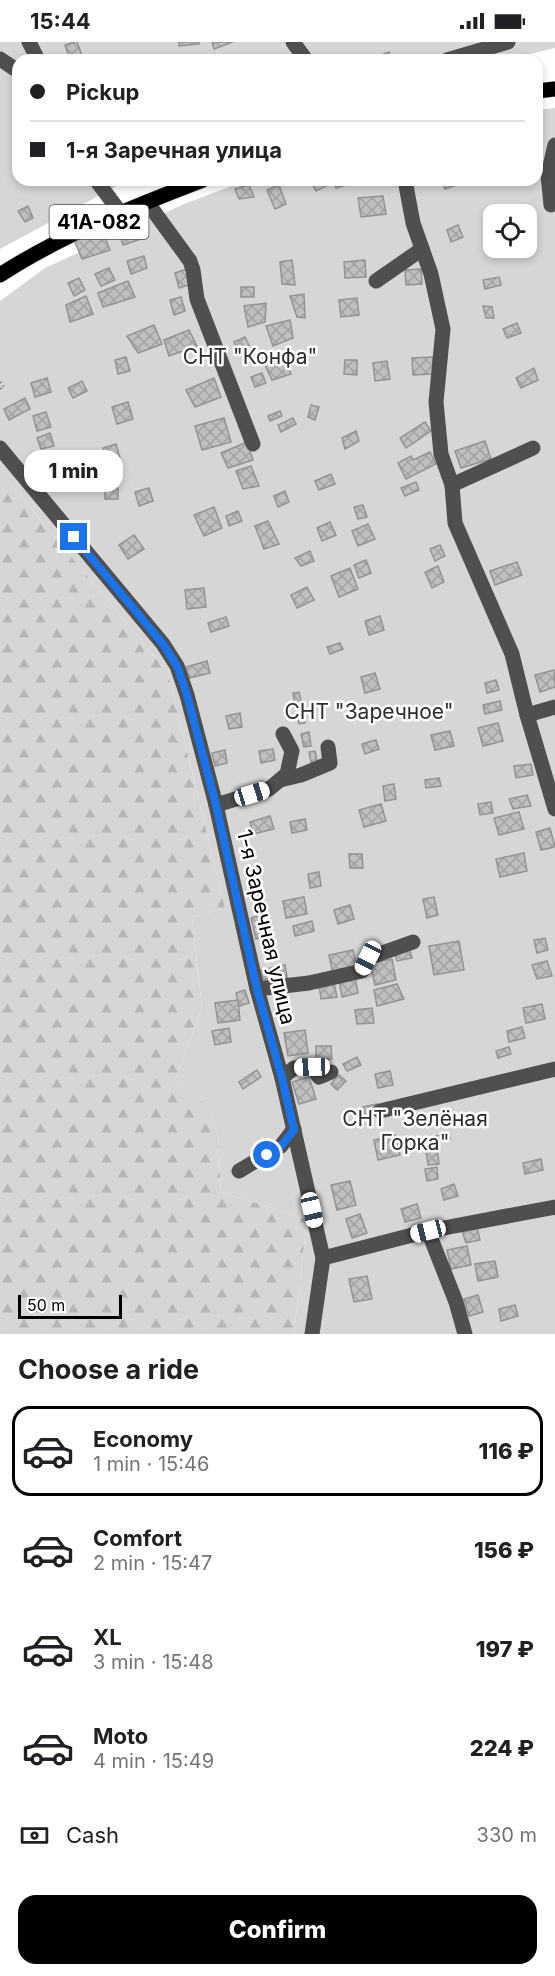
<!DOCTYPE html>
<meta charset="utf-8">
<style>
body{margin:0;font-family:Inter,sans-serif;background:#f2f2f2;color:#202124;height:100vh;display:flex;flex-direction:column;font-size:22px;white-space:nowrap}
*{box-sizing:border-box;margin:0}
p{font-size:20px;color:#757577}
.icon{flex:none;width:33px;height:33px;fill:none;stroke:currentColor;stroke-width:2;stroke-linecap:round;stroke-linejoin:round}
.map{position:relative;height:1292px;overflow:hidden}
.panel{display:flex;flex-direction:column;background:#fff;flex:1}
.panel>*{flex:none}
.banner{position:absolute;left:12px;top:12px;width:531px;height:132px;border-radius:18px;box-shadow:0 3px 9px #0003;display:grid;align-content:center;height:132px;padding:0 18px;background:#fff}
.controls{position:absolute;left:483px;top:162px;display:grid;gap:12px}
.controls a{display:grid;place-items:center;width:54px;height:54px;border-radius:12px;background:#fff;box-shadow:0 3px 9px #0003;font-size:30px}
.scale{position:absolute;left:18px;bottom:15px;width:104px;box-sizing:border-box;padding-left:6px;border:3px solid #000;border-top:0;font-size:16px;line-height:21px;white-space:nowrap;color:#000;-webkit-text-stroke:4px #fff;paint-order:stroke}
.end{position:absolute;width:27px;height:27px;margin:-14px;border:8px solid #1a73e8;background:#fff;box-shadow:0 0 0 3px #fff}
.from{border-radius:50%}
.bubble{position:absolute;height:42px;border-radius:18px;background:#fff;box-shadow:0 3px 9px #0003;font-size:20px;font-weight:800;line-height:42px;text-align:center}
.car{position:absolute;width:18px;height:36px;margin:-18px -9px;border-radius:8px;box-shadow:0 0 4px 2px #0007;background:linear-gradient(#fff 24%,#345 0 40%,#fff 0 76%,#345 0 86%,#fff 0)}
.banner b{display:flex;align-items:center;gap:21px;height:57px;font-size:22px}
.banner b+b{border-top:2px solid #e0e0e0}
.banner i{width:15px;height:15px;background:#202124}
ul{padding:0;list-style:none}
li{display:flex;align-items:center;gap:18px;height:90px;margin:0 12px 9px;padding:0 6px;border:3px solid transparent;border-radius:18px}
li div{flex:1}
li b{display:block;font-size:22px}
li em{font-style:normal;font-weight:800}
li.selected{border-color:#000}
li>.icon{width:54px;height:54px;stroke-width:1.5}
h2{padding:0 18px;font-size:27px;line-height:72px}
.pay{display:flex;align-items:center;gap:15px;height:66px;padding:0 18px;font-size:22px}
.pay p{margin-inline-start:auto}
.action{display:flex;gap:12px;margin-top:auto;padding:12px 18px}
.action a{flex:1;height:69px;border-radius:18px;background:#000;color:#fff;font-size:24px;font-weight:800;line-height:69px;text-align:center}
.status{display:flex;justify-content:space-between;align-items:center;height:42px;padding:0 30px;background:#fff;direction:ltr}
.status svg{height:16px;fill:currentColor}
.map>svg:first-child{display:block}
.green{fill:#d6d6d6;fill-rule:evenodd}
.forest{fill:url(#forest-firs)}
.building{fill:url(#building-cross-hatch);stroke:#939393;stroke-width:1.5}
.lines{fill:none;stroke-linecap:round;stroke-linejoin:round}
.major-casing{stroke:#dbdbdb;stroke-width:16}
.path{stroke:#717171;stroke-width:2;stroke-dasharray:1.5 3;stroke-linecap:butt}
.minor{stroke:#4f4f4f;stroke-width:15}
.major{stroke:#000;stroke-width:15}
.route{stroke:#1a73e8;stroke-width:8}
.labels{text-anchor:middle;stroke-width:5;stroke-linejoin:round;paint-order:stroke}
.shield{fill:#fff;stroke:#4c4c4c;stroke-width:1.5}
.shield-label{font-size:20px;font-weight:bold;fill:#000}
.park-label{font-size:21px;fill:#2d2d2d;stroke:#fff}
.street-label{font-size:21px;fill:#000;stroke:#fff}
</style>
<div class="status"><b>15:44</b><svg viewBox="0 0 49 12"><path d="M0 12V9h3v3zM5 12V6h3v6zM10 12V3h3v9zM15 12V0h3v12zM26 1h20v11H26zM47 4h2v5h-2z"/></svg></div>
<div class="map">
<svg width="555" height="1292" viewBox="0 0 555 1292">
<defs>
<pattern id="forest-firs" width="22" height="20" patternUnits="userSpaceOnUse" patternTransform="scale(1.5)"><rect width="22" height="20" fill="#d6d6d6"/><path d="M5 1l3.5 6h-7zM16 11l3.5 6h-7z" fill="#b6b6b6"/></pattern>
<pattern id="building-cross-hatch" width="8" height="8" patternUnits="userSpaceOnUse" patternTransform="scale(1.5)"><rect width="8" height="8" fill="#bfbfbf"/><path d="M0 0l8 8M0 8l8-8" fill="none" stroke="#a2a2a2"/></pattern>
</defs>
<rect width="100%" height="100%" fill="#fff"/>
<g class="green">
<polygon points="0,0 555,0 555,6 506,18 18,18 18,138 128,138 0,207"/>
<path d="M555,66v1226h-261l13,-115 -86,-27 -3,-57 -10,-27 -33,-28 27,-72 -10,-91 33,-9 -57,-235 -168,-202v-170l45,-33 139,-64 64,-24h289v-70zM494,172h32v34h-32z"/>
</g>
<polygon class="forest" points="0,429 168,631 225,866 192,875 202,966 175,1038 208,1065 218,1093 221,1150 307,1177 294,1292 0,1292"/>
<g class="building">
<polygon points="74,0 77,0 83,16 70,18 65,3"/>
<polygon points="179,0 199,0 199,2 179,4"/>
<polygon points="212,0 233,0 214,7"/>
<polygon points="389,10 392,18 377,18 375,15"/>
<polygon points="310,138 325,138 328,143 316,149"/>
<polygon points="333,138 352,138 353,141 336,146"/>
<polygon points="442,138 457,138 459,142 445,147"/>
<polygon points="249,143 254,155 239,157 235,147"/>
<polygon points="279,143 286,162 275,167 267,148"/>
<polygon points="383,154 386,172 361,175 358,156"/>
<polygon points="28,164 33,176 25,180 18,169"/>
<polygon points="132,177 141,197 123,203 116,183"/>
<polygon points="458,183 463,195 451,200 447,188"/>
<polygon points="102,188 110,208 82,217 74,198"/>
<polygon points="144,214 147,226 131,232 127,219"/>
<polygon points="292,218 295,243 282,242 280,220"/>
<polygon points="365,218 366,235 345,236 344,220"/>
<polygon points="109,226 115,238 101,244 95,232"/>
<polygon points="187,227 191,242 179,246 175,231"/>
<polygon points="421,227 422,242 406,243 405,228"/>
<polygon points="499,235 501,243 485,247 483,238"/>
<polygon points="79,236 85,248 74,254 68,241"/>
<polygon points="128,239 135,255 103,265 98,251"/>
<rect x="241" y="245" width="13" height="10"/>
<polygon points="304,252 305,276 297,275 290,254"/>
<polygon points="86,254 93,272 70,280 66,263"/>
<polygon points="181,255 185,269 174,273 170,258"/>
<polygon points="357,256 359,273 341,275 339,258"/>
<polygon points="266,261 265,280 248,285 244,264"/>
<polygon points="483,264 492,265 494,276 486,276"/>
<polygon points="290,278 293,296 273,304 266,284"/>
<polygon points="517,281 521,291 507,296 503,287"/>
<polygon points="154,283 162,302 138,311 127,294"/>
<polygon points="189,288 197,304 169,314 164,298"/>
<polygon points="245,295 249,303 237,308 234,300"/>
<polygon points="126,315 130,329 118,332 115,318"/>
<polygon points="285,315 291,332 272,338 264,321"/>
<polygon points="433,315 433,332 413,333 412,316"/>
<polygon points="345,318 357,318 357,333 344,332"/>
<polygon points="387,319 390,337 375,339 373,321"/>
<polygon points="534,326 538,338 521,346 516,336"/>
<polygon points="262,331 266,341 255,345 251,335"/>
<polygon points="47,336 51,350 35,355 31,341"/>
<polygon points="214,336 221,355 195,365 186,348"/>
<polygon points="82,339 87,349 73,356 68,346"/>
<polygon points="25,356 30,367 9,378 4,367"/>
<polygon points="128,360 133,377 117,382 112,365"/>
<polygon points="311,363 319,365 315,378 308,375"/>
<polygon points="280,369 282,374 270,379 268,374"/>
<polygon points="46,370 51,385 37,389 33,374"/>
<polygon points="224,376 231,400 202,408 195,384"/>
<polygon points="293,376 296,382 281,390 278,383"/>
<polygon points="425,380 431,389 406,406 400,396"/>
<polygon points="356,389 359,399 345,407 342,396"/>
<polygon points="50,391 54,404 41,407 37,396"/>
<polygon points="485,399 491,417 461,426 455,409"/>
<polygon points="247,400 253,418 228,426 221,411"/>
<polygon points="116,402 120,416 107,420 103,406"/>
<polygon points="430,410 436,422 406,437 398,421 411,414 413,418"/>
<polygon points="76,417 81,431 68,435 64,421"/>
<polygon points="251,424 259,444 243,447 236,429"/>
<polygon points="331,432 335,442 319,448 315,439"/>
<polygon points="416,440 419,448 405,454 401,446"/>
<rect x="105" y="446" width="13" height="11"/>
<polygon points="149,446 153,459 139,464 135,450"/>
<polygon points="285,449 289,460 278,465 274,454"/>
<polygon points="363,463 367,475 358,477 354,465"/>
<polygon points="214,465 222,486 204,494 194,473"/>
<polygon points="238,469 242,479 229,484 226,474"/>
<polygon points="268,479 279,502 264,507 255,484"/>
<polygon points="330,480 336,493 322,499 317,486"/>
<polygon points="368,482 375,497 358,504 352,489"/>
<polygon points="134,493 144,507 128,517 119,503"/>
<polygon points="440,503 445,514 435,519 430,507"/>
<polygon points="310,509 314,519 301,524 295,516"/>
<polygon points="366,518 371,531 359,536 354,523"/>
<polygon points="517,520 522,533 495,543 490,529"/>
<polygon points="438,524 444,540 432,546 425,530"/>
<polygon points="350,526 358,547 339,555 331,534"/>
<polygon points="307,545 314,558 297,566 291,553"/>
<polygon points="204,546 206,565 187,567 185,548"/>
<polygon points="380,574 384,588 369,593 365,579"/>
<polygon points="226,575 229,584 211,590 208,581"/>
<polygon points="340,601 343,607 330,612 327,605"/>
<polygon points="207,619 210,631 189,636 186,625"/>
<polygon points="554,628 555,645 540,650 535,633"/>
<polygon points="375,631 380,647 365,651 361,635"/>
<polygon points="496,638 499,648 487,651 485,641"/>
<polygon points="299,650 302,663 295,664 293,651"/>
<polygon points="500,659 502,668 485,672 483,663"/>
<polygon points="240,671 242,685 229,687 226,674"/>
<polygon points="303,671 305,681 299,682 297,672"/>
<polygon points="498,681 503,699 483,704 478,686"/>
<polygon points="450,689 454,704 435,708 431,693"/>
<polygon points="309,690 311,704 304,705 301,692"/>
<polygon points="376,698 379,707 365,712 362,702"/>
<polygon points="273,707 275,718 261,721 259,709"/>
<polygon points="225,708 227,721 215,724 212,711"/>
<polygon points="315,709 318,723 312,725 309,710"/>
<polygon points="531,722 533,733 516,736 514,724"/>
<polygon points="439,736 441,744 426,746 425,738"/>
<polygon points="394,742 396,757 385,759 383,744"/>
<polygon points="527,753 531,764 513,767 509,757"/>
<polygon points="491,760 493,771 480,773 478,762"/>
<polygon points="381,762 386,779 364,785 359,768"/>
<polygon points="519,770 524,787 499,793 494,776"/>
<polygon points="270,774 274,787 253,792 250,780"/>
<polygon points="305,777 307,788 292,791 290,780"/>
<polygon points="550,786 555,805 541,808 536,790"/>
<polygon points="524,811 527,829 500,835 496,817"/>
<polygon points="349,812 362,812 363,826 350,826"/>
<polygon points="319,830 321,844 310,846 308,832"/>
<polygon points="304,855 307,872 286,876 283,859"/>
<polygon points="434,855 438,873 427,876 423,857"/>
<polygon points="350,863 354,877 338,882 334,868"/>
<polygon points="261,873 266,894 256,897 251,876"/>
<polygon points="312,879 314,889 295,894 293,884"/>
<polygon points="545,896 548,908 537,911 534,898"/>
<polygon points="459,899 464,928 434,933 429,904"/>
<polygon points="353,908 357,927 333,932 329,913"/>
<polygon points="410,908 412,916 397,919 395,912"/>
<polygon points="392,917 396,938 375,943 370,921"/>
<polygon points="547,919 552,934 537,937 532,923"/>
<polygon points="285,923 288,940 277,942 276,935 263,938 261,928"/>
<polygon points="355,935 358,951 342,955 339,938"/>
<polygon points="334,941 337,955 321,957 319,943"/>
<polygon points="397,942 404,957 377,964 374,948"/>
<polygon points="245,948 249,961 239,964 236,951"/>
<polygon points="238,958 240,978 218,981 215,961"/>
<polygon points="542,962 545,977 526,981 523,966"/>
<polygon points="372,966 374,981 357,982 355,968"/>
<polygon points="522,985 525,996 509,1000 507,989"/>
<polygon points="229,986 231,1000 215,1003 212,989"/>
<polygon points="305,988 308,1011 288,1014 284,991"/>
<polygon points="316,1004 331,1004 332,1017 316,1018"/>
<polygon points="509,1005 511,1012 498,1016 496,1009"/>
<polygon points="357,1015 361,1023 347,1029 343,1022"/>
<polygon points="257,1028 261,1035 243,1047 239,1040"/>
<polygon points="390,1029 393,1043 378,1046 375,1032"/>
<polygon points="339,1033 346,1039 337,1048 331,1042"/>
<polygon points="309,1035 316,1057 299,1062 292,1040"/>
<polygon points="377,1062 379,1071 366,1075 363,1065"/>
<polygon points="449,1091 450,1097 438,1100 436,1094"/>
<polygon points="395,1093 400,1113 378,1118 374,1098"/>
<polygon points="437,1107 439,1122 428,1123 426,1109"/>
<polygon points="541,1117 543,1128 525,1132 523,1121"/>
<polygon points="437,1125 438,1137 427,1139 425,1127"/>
<polygon points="350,1139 356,1163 337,1168 331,1143"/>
<polygon points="454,1142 458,1154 444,1158 441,1147"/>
<polygon points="417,1162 421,1176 405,1180 401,1167"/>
<polygon points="360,1172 367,1191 352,1196 346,1177"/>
<polygon points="477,1185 480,1198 466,1201 462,1189"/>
<polygon points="467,1204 471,1223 451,1227 447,1208"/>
<polygon points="495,1219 498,1235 478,1239 475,1222"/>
<polygon points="367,1234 372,1257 354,1260 349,1237"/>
<polygon points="478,1253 483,1270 469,1274 464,1257"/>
<polygon points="515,1263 518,1274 501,1279 499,1267"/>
</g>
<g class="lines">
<defs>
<g id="major">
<polyline points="537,49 555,47"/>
<path d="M0,233c63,-41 133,-68 203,-95"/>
</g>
</defs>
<use href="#major" class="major-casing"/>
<polyline class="path" points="0,340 4,345 0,347"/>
<g class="minor">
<polyline points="29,0 38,18"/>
<polyline points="293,0 306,18"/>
<polyline points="0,17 18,29"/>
<polyline points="447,18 508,0"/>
<polyline points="96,138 120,170"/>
<polyline points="405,138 413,181 431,232 443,287 436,360 441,412 452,443 455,481 512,612 527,673 555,767"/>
<polyline points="147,160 190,219 193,228 197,257 253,402"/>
<polyline points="551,163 548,133 555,103"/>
<polyline points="376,239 422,207"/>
<polyline points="0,406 163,602 177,624 187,653 216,763 257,947 282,1036 323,1216 312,1292"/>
<polyline points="452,443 533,406"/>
<polyline points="527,673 555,665"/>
<polyline points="280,738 301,733 330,721 328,705"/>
<polyline points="216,763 269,747 287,732 292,709 283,692"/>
<polyline points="257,947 309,941 362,929 368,916 413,900"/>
<polyline points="282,1036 294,1026 312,1025 319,1035 331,1030"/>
<polyline points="380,1069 555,1027"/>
<polyline points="239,1129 281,1104 294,1087"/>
<polyline points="428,1189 456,1260 465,1292"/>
<polyline points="323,1216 428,1189 555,1165"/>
</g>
<use href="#major" class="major"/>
</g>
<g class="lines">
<polyline class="route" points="74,495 163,602 177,624 187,653 216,763 257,947 282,1036 294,1088 281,1104 267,1113"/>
</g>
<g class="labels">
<rect class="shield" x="49.5" y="163" width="99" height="34" rx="4.5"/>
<g class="shield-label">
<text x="99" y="187">41А-082</text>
</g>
<g class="park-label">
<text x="250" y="322">СНТ "Конфа"</text>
<text x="369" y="677">СНТ "Заречное"</text>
<text x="415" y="1084">СНТ "Зелёная<tspan x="415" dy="24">Горка"</tspan></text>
</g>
<g class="street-label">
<text transform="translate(266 885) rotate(77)" y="7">1-я Заречная улица</text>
</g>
</g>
</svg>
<div class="controls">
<a><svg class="icon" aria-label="locate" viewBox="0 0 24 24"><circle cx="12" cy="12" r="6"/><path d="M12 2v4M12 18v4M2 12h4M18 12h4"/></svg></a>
</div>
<div class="scale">50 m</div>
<i class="end from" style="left:267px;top:1113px"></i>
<i class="end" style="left:74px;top:495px"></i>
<div class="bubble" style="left:24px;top:408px;width:99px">1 min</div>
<i class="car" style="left:252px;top:752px;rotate:73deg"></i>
<i class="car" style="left:368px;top:916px;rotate:207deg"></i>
<i class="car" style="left:312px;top:1025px;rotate:268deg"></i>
<i class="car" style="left:312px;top:1168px;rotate:167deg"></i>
<i class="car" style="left:428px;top:1189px;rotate:256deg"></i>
<div class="banner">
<b><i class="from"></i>Pickup</b>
<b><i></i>1-я Заречная улица</b>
</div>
</div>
<section class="panel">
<h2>Choose a ride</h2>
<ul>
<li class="selected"><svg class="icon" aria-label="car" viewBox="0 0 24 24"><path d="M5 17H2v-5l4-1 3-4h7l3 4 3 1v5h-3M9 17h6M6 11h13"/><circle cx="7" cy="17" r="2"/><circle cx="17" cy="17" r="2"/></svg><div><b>Economy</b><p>1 min · 15:46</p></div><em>116 ₽</em></li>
<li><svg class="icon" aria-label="car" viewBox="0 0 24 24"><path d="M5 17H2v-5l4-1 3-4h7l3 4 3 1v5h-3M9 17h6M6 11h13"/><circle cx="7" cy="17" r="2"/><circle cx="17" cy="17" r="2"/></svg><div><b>Comfort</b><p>2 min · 15:47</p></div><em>156 ₽</em></li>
<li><svg class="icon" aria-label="car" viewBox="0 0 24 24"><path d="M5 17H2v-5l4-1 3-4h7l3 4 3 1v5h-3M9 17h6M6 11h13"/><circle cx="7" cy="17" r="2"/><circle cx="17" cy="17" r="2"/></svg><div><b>XL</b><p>3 min · 15:48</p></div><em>197 ₽</em></li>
<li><svg class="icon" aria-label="car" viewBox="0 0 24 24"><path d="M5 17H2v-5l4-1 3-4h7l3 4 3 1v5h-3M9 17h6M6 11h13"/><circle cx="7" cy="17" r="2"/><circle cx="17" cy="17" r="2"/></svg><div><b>Moto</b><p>4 min · 15:49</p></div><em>224 ₽</em></li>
</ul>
<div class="pay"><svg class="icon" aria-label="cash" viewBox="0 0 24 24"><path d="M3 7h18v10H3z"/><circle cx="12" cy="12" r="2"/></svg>Cash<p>330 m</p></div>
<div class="action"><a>Confirm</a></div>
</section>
